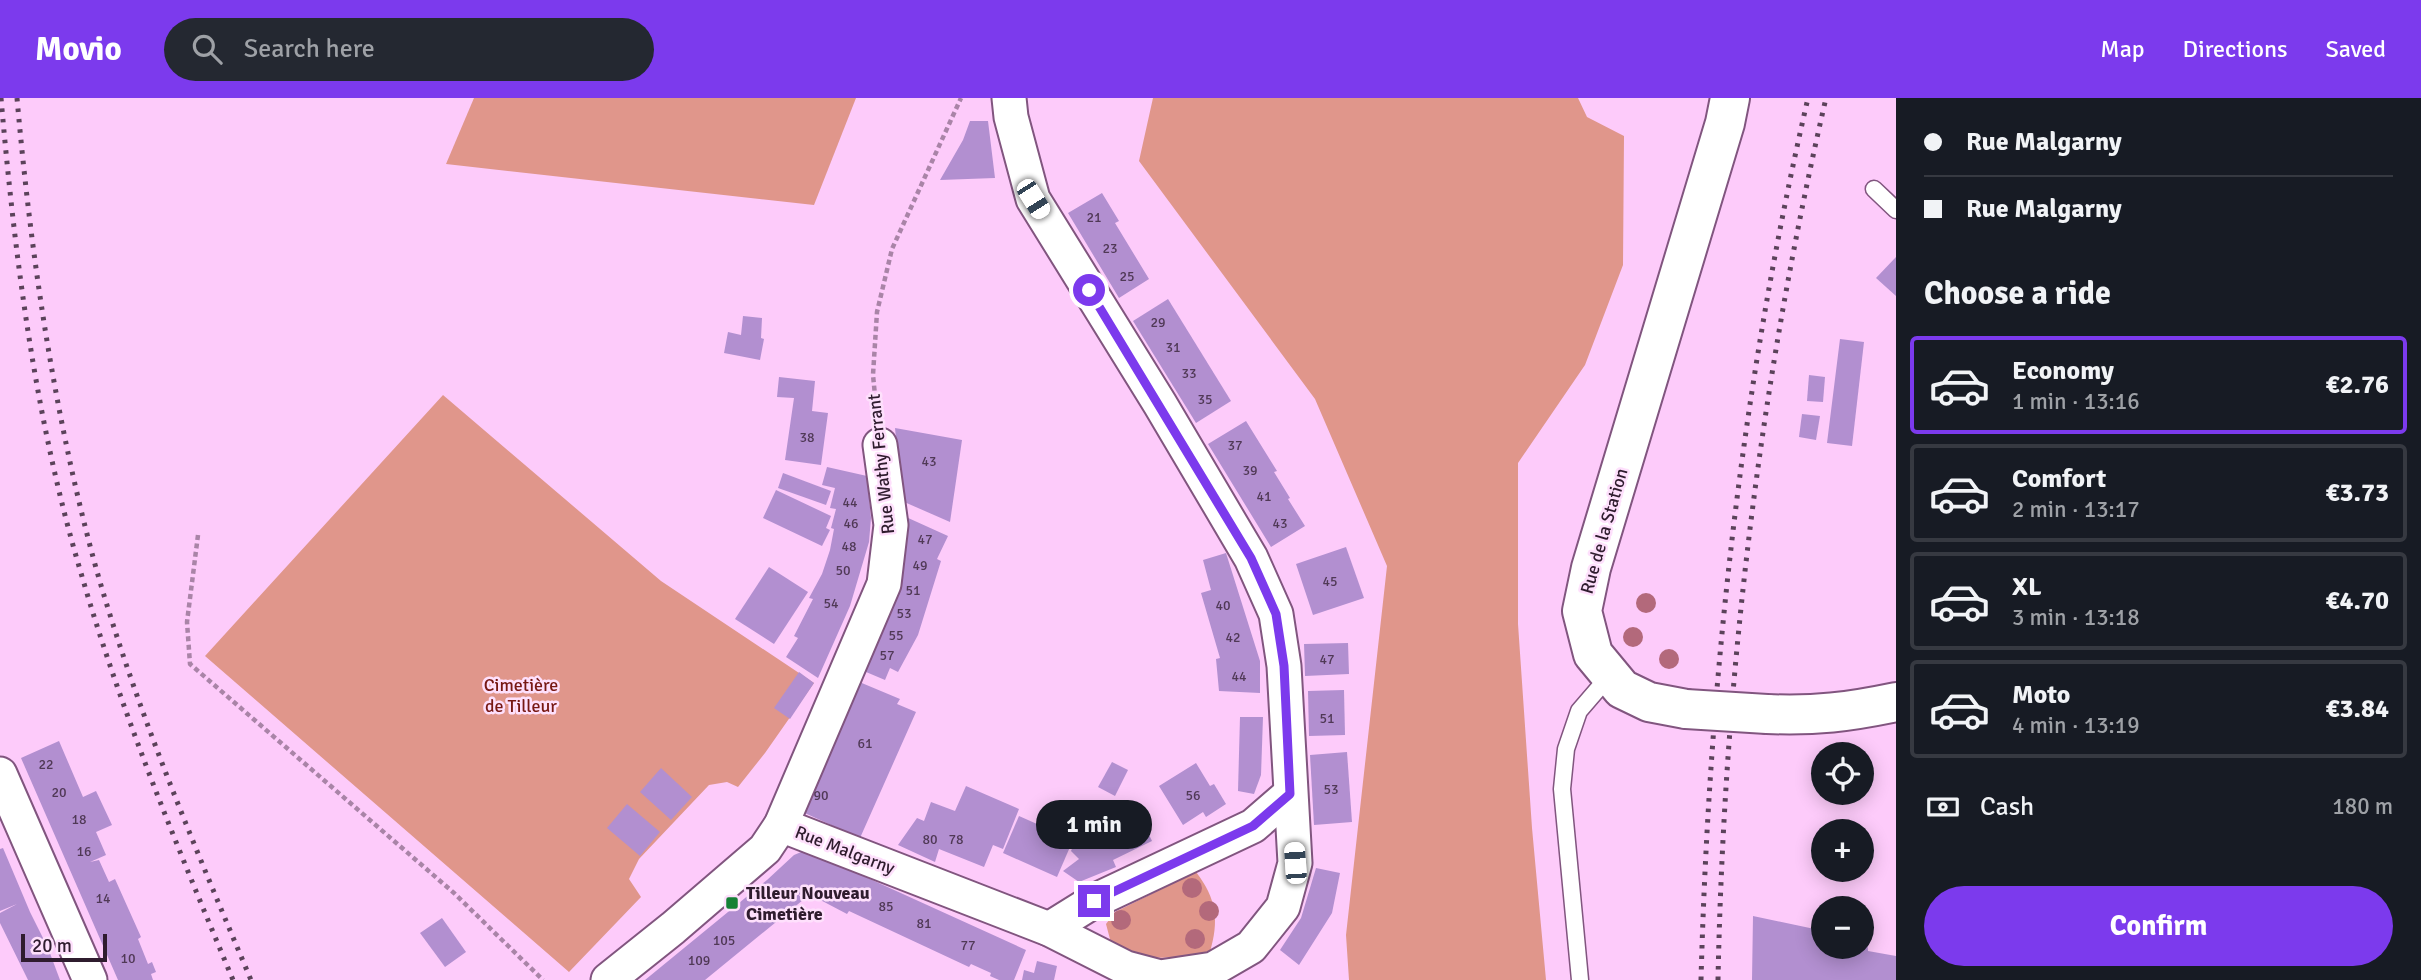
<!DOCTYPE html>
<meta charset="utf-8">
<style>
body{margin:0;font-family:Signika,sans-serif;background:#242831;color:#f1f3f6;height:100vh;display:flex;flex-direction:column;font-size:26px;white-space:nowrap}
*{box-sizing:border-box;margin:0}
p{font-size:23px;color:#9ea1a6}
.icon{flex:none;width:38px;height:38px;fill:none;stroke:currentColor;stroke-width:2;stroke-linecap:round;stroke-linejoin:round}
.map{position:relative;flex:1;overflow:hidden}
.details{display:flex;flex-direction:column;background:#171b24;width:525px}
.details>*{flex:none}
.hud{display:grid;align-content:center;height:154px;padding:0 28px;background:#171b24}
.buttons{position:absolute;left:1811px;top:644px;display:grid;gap:14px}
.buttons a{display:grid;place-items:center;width:63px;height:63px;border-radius:50%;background:#171b24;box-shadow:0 4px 18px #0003;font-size:35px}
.scale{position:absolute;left:21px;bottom:18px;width:86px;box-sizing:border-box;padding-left:7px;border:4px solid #2f1c2e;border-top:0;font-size:19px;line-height:24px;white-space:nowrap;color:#2f1c2e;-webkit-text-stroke:5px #fee0fc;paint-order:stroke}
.end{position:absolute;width:32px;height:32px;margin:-16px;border:9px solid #7c3aed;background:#fff;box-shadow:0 0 0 4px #fff}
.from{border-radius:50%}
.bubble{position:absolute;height:49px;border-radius:24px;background:#171b24;box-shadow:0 4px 18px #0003;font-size:23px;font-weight:700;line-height:49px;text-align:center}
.car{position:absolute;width:21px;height:42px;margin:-21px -10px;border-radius:9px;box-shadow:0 0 5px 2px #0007;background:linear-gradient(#fff 24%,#345 0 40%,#fff 0 76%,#345 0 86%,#fff 0)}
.hud b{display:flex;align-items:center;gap:24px;height:66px;font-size:26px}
.hud b+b{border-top:2px solid #363941}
.hud i{width:18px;height:18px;background:#f1f3f6}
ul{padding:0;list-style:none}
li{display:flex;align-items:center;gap:21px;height:98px;margin:0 14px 10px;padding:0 14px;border:4px solid #363941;border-radius:7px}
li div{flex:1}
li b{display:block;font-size:26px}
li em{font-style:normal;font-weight:700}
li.selected{border-color:#7c3aed}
li>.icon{width:63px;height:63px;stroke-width:1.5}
h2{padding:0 28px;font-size:32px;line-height:84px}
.pay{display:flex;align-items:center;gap:18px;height:77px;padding:0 28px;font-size:26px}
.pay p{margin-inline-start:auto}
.button{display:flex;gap:14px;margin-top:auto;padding:14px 28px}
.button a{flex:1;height:80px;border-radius:42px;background:#7c3aed;color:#fff;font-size:28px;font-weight:700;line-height:80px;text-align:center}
header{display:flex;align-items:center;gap:42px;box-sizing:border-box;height:98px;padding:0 35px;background:#7c3aed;color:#fff}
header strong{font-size:33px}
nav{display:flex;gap:38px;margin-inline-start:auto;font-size:24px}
.search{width:490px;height:63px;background:#242831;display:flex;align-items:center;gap:18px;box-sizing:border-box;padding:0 24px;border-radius:38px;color:#9ea1a6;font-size:26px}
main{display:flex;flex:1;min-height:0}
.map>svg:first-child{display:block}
.green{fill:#e0968b}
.building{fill:#b28fd0}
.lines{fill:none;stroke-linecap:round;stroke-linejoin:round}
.lane-casing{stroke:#81557f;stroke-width:19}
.street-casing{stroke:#81557f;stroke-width:37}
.secondary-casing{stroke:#81557f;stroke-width:42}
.path{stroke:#a984a7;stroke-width:4.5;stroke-dasharray:5 3.5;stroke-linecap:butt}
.lane{stroke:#fff;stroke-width:16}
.street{stroke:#fff;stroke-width:33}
.secondary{stroke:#fff;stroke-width:38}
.rail{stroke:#5b425a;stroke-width:5;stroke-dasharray:3.5 7;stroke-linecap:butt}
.secondary-bridge-casing{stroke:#81557f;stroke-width:42;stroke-linecap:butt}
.secondary-bridge{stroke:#fff;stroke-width:38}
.tree{fill:#b3697b}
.route{stroke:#7c3aed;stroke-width:9}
.poi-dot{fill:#158136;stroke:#fee0fc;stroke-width:2.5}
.labels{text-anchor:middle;stroke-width:5;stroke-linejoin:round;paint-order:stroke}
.number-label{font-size:14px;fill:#503956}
.street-label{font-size:18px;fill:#2f1c2e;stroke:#fee0fc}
.park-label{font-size:18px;fill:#771813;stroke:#fee0fc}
.poi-label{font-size:18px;font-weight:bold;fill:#2f1c2e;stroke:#fee0fc;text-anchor:start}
</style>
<header>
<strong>Movio</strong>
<div class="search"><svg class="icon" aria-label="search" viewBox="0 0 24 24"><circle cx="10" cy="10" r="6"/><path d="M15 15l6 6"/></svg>Search here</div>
<nav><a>Map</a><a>Directions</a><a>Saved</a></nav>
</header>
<main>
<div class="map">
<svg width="1896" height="882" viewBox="0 0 1896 882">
<rect width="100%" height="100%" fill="#fdcbfa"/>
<g class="green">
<polygon points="474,0 856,0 814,107 446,66"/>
<polygon points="1153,0 1578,0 1587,19 1624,38 1623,167 1585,267 1518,365 1518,526 1532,730 1546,882 1349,882 1346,837 1387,468 1315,301 1139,63"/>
<polygon points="443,297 661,483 814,585 765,655 738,689 727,684 709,687 639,761 629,781 641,799 569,874 205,558"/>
<path d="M1196,774c21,27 23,49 14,80 -37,6 -66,12 -99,-9l-5,-19 9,-12z"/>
</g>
<g class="building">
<polygon points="970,23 988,23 995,80 940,82 963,42"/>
<polygon points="1102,95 1119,123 1115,125 1149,181 1119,200 1068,115"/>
<polygon points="1896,159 1896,198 1876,180"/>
<polygon points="1168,201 1231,303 1196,325 1133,223"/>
<polygon points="743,218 762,220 761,240 764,241 760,262 724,255 728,234 741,237"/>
<polygon points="1840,241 1864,244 1852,348 1827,345"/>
<polygon points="1809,277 1825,279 1823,304 1807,303"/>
<polygon points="779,279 815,283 812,313 828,315 821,367 785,362 794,300 777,299"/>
<polygon points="1802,316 1820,318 1816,342 1799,339"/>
<polygon points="1246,323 1277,373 1274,374 1290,400 1288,401 1305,428 1271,449 1208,346"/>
<polygon points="895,330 962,342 950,424 902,403"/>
<polygon points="827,369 867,378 871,420 869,444 850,508 818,580 786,559 798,540 794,538 813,501 809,500 822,476 830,452 834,431 831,430 836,411 830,410 835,390 822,387"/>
<polygon points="783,375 831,393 826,407 778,390"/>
<polygon points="776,392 831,418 826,430 830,432 822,448 763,420"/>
<polygon points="906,419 948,438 937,461 941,463 918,537 898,574 890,570 885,582 859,571"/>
<polygon points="1346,449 1364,500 1313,517 1296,466"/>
<polygon points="1226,455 1260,563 1260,595 1219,593 1216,561 1220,560 1201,495 1211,492 1203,462"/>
<polygon points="769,469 808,494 774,546 735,521"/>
<polygon points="1348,545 1349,576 1305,578 1304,546"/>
<polygon points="799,574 814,585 790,621 774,610"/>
<polygon points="857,583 900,601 897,606 916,614 860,740 798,712"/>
<polygon points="1344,592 1345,637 1309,638 1308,593"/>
<polygon points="1240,619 1263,619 1261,677 1254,696 1238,693"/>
<polygon points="59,643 83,699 96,693 112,727 96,734 106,757 90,764 99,762 109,784 115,781 141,839 138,841 148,866 152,864 156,874 151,876 153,882 118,882 21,660"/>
<polygon points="1347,654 1352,724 1314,727 1310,657"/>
<polygon points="1112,664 1128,672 1115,698 1098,689"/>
<polygon points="1196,665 1210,688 1214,686 1226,706 1206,719 1203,714 1183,727 1159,688"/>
<polygon points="661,670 692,699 671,722 640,694"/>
<polygon points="966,688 1019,711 1003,751 993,747 984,769 939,751 935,764 898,747 917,720 924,723 931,704 955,713"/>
<polygon points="627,706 660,734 640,758 607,730"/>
<polygon points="1019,718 1073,742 1057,779 1003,755"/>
<polygon points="1143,724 1152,743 1113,762 1116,769 1079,784 1063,773 1079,761 1071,753 1082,726 1103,740 1104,743"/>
<polygon points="3,750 30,814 48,850 60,882 28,882 0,825 0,815 17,806 0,813 0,751"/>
<polygon points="806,752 1026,852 1014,882 999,882 990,878 991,875 971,866 969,869 849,813 847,816 809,796 807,799 798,796 803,802 705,882 645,882 767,782 794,757"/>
<polygon points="1316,770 1340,775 1332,815 1299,867 1280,852 1301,820"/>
<polygon points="1753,818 1824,833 1824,849 1862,849 1862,841 1867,842 1868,853 1896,858 1896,882 1752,882"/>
<polygon points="442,820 466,854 445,869 420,835"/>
<polygon points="1037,863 1057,868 1054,882 1022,882 1024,872 1034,875"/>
</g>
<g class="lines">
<defs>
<g id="lane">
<polyline points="1874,91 1896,112"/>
<polyline points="1580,882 1562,691 1566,651 1579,613 1610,577"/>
</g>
<g id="street">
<polyline points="0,676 90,882"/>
<polyline points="781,727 1049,831 1126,870 1160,879 1213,871 1251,849 1283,809 1295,765 1284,568 1276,516 1251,460 1160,306 1033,101 1011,19 1009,0"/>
<polyline points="1049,831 1094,803 1253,728 1290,696"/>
<polyline points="608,882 673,830 765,751 781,727 884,486 891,427 880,347"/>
</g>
<g id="secondary">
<polyline points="1686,611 1649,604 1622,591 1593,556 1582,513 1591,470 1725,25 1730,0"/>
<path d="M1767,616c49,2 81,-2 129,-12"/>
</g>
</defs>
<use href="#lane" class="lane-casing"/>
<use href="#street" class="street-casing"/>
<use href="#secondary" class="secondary-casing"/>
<g class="path">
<polyline points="877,318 873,277 877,214 892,151 961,0"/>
<polyline points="198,437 187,524 190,566 454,795 543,882"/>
</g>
<use href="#lane" class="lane"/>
<use href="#street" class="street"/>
<use href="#secondary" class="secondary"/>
<g class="rail">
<path d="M1,0c14,160 34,321 80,475 40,139 96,273 152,407"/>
<path d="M17,0c14,158 37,317 79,470 40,141 98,277 155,412"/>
<path d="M1701,882c8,-296 40,-593 107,-882"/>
<path d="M1718,882c6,-297 41,-593 108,-882"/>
</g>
<defs>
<polyline id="secondary-bridge" points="1686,611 1767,616"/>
</defs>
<use href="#secondary-bridge" class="secondary-bridge-casing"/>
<use href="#secondary-bridge" class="secondary-bridge"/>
</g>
<g class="tree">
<circle cx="1646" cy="505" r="10"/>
<circle cx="1633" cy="539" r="10"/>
<circle cx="1669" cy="561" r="10"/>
<circle cx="1192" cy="790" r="10"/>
<circle cx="1209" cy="813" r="10"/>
<circle cx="1121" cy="822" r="10"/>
<circle cx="1195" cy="841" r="10"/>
</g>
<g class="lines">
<polyline class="route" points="1089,192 1251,460 1276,516 1284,568 1290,696 1253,728 1094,803"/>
</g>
<rect class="poi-dot" x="725" y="798" width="14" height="14" rx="3.5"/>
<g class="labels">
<g class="number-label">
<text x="1094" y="124">21</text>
<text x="1110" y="155">23</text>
<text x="1127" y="183">25</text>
<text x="1158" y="229">29</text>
<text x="1173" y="254">31</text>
<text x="1189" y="280">33</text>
<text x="1205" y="306">35</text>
<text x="807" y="344">38</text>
<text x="1235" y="352">37</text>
<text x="929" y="368">43</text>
<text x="1250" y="377">39</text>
<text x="1264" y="403">41</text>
<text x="850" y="409">44</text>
<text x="851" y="430">46</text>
<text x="1280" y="430">43</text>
<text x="925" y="446">47</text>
<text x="849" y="453">48</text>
<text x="920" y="472">49</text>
<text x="843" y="477">50</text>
<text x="1330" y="488">45</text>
<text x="913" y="497">51</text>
<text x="831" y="510">54</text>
<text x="1223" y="512">40</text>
<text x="904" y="520">53</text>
<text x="896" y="542">55</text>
<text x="1233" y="544">42</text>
<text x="887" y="562">57</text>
<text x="1327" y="566">47</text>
<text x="1239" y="583">44</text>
<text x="1327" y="625">51</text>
<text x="865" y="650">61</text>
<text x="46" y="671">22</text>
<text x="1331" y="696">53</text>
<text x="59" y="699">20</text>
<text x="821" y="702">90</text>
<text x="1193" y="702">56</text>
<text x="79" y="726">18</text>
<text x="930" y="746">80</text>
<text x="956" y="746">78</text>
<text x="84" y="758">16</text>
<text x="103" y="805">14</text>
<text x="886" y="813">85</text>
<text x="924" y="830">81</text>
<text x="724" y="847">105</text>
<text x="968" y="852">77</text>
<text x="128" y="865">10</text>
<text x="699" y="867">109</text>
</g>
<g class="street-label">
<text transform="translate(881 366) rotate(-96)" y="6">Rue Wathy Ferrant</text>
<text transform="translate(1604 433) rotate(-74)" y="6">Rue de la Station</text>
<text transform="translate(845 752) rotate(21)" y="6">Rue Malgarny</text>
</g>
<g class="park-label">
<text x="521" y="593">Cimetière<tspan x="521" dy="21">de Tilleur</tspan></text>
</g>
<g class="poi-label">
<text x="746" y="801">Tilleur Nouveau<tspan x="746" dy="21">Cimetière</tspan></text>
</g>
</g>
</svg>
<div class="buttons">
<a><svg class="icon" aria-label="locate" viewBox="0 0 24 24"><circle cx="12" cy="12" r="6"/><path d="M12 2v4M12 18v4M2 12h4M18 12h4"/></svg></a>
<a>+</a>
<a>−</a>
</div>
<div class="scale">20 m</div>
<i class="end from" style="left:1089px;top:192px"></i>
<i class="end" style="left:1094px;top:803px"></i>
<div class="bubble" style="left:1036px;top:702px;width:116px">1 min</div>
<i class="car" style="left:1033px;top:101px;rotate:148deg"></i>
<i class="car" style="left:1295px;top:765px;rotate:356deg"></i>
</div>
<section class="details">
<div class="hud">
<b><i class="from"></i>Rue Malgarny</b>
<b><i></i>Rue Malgarny</b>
</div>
<h2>Choose a ride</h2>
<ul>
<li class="selected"><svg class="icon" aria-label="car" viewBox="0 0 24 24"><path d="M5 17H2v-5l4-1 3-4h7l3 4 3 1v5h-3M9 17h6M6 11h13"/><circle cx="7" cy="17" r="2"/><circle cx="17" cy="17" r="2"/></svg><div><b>Economy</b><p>1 min · 13:16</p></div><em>€2.76</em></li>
<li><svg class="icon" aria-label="car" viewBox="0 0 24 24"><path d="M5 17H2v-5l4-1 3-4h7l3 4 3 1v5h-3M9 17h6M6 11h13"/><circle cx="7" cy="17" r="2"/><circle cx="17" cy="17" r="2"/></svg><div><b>Comfort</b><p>2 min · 13:17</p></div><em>€3.73</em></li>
<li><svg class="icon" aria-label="car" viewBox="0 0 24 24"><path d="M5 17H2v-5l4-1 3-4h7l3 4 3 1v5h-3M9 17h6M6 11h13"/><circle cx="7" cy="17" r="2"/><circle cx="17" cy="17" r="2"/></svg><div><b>XL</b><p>3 min · 13:18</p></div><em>€4.70</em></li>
<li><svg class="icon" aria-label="car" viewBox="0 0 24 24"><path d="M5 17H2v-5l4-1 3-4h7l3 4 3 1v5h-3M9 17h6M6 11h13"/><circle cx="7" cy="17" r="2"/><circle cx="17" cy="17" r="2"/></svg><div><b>Moto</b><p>4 min · 13:19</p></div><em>€3.84</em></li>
</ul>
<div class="pay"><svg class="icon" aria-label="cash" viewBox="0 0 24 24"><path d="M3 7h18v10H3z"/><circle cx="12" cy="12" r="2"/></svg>Cash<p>180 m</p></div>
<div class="button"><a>Confirm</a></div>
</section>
</main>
